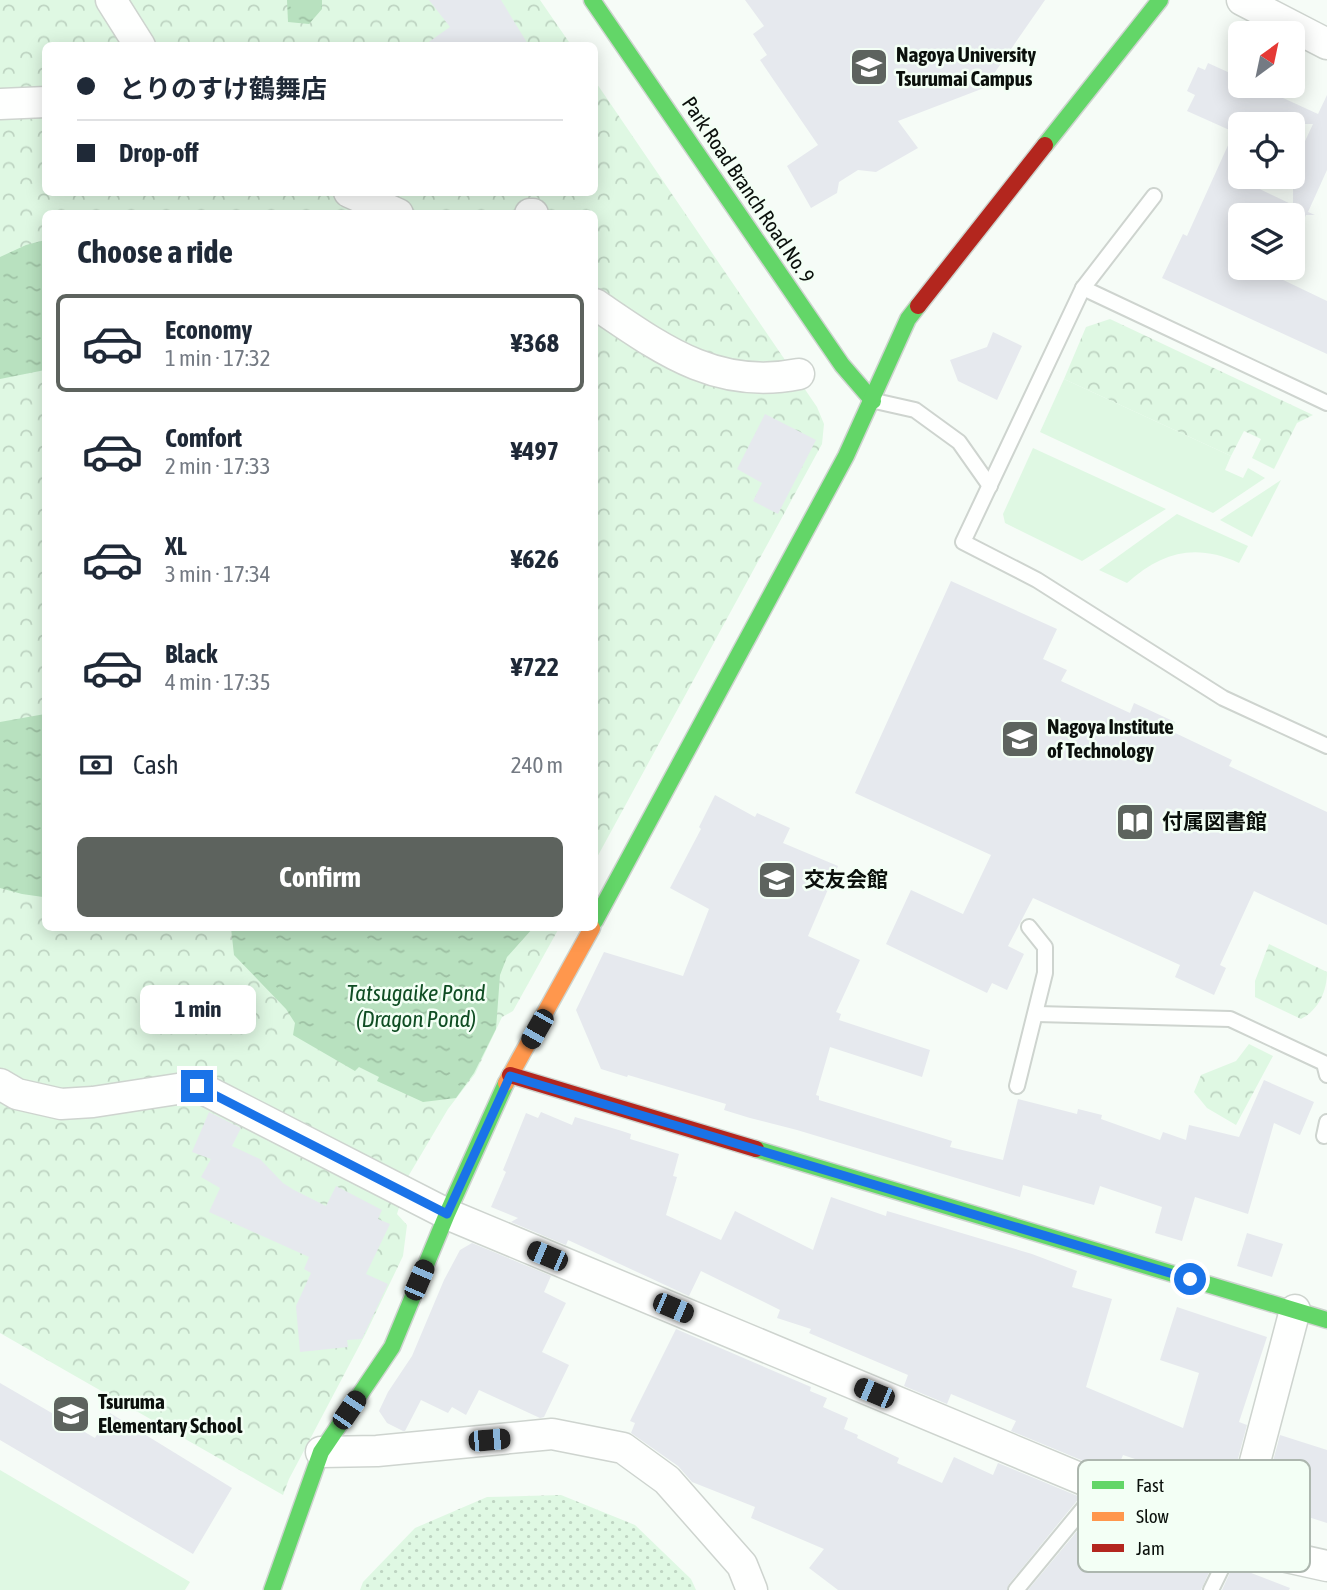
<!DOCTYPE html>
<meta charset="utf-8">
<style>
body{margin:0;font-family:"Asap Condensed","Noto Sans JP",sans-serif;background:#f6f6f7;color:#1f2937;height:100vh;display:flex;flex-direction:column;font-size:26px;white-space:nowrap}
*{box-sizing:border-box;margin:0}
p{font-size:23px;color:#747a83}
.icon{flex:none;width:38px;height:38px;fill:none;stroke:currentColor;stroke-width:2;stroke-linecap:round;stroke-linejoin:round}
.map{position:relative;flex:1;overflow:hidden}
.details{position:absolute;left:42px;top:210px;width:556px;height:721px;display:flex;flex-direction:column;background:#fff;border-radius:10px;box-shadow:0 4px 18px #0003}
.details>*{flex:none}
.hud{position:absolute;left:42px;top:42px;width:556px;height:154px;border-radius:10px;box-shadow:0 4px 18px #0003;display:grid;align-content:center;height:154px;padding:0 35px;background:#fff}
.needle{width:46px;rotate:33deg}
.fabs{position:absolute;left:1228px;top:21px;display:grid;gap:14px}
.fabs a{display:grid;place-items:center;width:77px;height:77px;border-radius:10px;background:#fff;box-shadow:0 4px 18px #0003;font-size:35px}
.end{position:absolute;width:32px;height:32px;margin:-16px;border:9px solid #1a73e8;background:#fff;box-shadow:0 0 0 4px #fff}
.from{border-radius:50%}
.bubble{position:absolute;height:49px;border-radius:10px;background:#fff;box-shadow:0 4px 18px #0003;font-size:23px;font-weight:700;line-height:49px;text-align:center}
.car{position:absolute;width:21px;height:42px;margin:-21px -10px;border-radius:9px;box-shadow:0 0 5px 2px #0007;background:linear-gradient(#222 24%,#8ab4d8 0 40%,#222 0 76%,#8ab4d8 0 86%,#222 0)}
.hud b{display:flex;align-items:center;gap:24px;height:66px;font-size:26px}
.hud b+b{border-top:2px solid #e0e1e3}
.hud i{width:18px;height:18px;background:#1f2937}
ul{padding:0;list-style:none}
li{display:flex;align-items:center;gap:21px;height:98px;margin:0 14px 10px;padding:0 21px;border:4px solid transparent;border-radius:10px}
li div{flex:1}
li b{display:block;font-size:26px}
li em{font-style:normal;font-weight:700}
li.on{border-color:#5d635e}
li>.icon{width:63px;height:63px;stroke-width:1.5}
h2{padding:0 35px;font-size:32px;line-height:84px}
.pay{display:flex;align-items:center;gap:18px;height:77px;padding:0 35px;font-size:26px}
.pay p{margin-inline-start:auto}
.primary-button{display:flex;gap:14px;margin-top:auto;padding:14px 35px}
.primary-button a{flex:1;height:80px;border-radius:10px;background:#5d635e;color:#fff;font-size:28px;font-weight:700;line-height:80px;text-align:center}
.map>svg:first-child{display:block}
.grass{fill:url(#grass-dots)}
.forest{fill:url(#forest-crowns)}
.garden{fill:#dff8e3}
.water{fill:url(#water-ripples)}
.building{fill:#e6e9ee;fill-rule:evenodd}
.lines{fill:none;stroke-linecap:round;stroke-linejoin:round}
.lane-casing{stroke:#ced4cf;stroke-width:18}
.street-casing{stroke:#ced4cf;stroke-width:33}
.fast-casing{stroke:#ced4cf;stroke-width:19}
.slow-casing{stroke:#ced4cf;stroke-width:19}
.jam-casing{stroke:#ced4cf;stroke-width:19}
.lane{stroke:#fefffe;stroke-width:14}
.street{stroke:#fefffe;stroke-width:30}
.fast{stroke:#63d668;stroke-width:16}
.slow{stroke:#ff974d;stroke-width:16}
.jam{stroke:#b3261e;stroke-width:16}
.route{stroke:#1a73e8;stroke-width:9}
.labels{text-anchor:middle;stroke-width:5;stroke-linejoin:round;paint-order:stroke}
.poi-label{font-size:21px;font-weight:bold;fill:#0b100c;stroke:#f3fff5;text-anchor:start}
.street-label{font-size:21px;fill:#0b100c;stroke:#f3fff5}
.water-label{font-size:23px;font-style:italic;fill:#0f4d23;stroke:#f3fff5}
.key{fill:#f3fff5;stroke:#adb7af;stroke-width:2}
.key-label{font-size:19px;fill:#0b100c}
</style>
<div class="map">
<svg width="1327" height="1590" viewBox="0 0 1327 1590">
<defs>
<pattern id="grass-dots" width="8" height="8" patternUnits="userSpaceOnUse" patternTransform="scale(1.75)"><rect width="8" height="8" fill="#dff8e3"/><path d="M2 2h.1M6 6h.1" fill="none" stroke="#bed4c2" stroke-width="1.8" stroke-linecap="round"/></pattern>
<pattern id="forest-crowns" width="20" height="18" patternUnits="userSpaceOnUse" patternTransform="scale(1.75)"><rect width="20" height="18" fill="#dff8e3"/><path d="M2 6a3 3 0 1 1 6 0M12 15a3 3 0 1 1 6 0" fill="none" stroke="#bed4c2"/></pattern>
<pattern id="water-ripples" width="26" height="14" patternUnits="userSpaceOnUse" patternTransform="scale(1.75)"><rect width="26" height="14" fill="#b8e1bf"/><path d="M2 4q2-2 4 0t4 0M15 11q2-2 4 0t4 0" fill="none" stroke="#9dc0a3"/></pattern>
</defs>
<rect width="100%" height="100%" fill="#f6fcf7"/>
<polygon class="grass" points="561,1495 635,1525 691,1579 696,1590 360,1590 363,1582 415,1528 487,1497"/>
<g class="forest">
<polygon points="0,0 540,0 571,45 46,46 46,192 595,192 595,81 817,407 824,424 822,444 595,861 595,214 46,214 46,928 559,928 513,1011 502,1017 475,1074 448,1109 409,1175 397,1214 407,1225 403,1256 366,1333 289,1479 283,1495 0,1333"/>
<polygon points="1110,319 1313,415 1297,423 1274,469 1252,458 1261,439 1244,431 1231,456 1064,379 1086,327"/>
<path d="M1269,944l58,28c0,20 -9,38 -26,47l-46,-22v-16z"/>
<polygon points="1249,1044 1273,1056 1236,1125 1207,1108 1194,1092 1201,1075 1236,1061"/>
</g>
<g class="garden">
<polygon points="1064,379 1231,456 1225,470 1243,478 1248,468 1265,478 1213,513 1040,432"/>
<polygon points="1033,448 1166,509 1082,561 1005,523 1003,514"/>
<polygon points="1281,480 1252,537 1220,520"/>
<path d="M1177,514l71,32 -9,17c-44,-20 -77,-11 -112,20l-28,-13z"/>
<polygon points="0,1470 190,1582 185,1590 0,1590"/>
</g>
<g class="water">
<polygon points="287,0 322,0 322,9 309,24 288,22"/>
<polygon points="45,240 45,370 0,379 0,257 26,245"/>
<polygon points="45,714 46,897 43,897 22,894 0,888 0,722"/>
<polygon points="231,928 533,928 507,957 500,975 496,1029 474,1073 456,1098 423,1102 377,1081 379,1077 359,1067 355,1071 293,1035 295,1023 286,1009 234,955"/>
</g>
<g class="building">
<polygon points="429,0 501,0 529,46 423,46 450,27"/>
<polygon points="745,0 1045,0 984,88 898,121 918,148 876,172 858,170 839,182 837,193 811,208 787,166 818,145 760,60 767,55 753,34 764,26"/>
<path d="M1208,63l33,15v8h16l61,28 9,-19v75l-19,42 7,3h-9l-13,27v-27h-52v53h40l-4,9 50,24v53l-165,-76 21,-44 4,2 47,-104 -47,-21 8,-16 -8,-4 11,-24 7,3zM1241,124h72l-20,43v38l-52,-25z"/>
<polygon points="993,332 1022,346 997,400 958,381 950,360 987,347"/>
<polygon points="765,414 816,440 778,514 753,501 762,483 737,469"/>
<polygon points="951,581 1057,629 1043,659 1067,670 1061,681 1130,713 1134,703 1175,722 1171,731 1232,760 1229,766 1327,812 1327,925 1254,891 1220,965 1226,968 1214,995 1175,977 1180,965 1033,898 1008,946 1024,954 1007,990 992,983 987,993 886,944 911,890 963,914 991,855 855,793"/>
<polygon points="715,795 755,817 757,813 790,828 783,843 838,866 808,936 860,960 836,1012 841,1014 839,1020 930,1050 922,1077 830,1047 816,1095 819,1096 819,1100 952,1141 950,1147 1003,1160 1018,1099 1077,1114 1078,1109 1102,1115 1101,1119 1160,1140 1163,1132 1186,1140 1189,1125 1239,1137 1264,1080 1314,1102 1300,1135 1274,1123 1248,1214 1195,1197 1182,1241 1155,1233 1162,1207 1100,1186 1094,1205 1023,1185 1020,1197 797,1130 750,1118 724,1110 726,1104 628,1075 627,1077 601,1069 576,1010 604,952 683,976 709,909 670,888 701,829 699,827"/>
<polygon points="209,1112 241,1128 232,1146 260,1159 283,1183 294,1190 326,1206 336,1186 382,1210 378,1219 390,1224 366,1274 388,1284 362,1339 347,1340 348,1347 300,1352 296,1306 311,1273 304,1269 309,1257 209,1212 220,1188 201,1177 211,1159 192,1152"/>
<polygon points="541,1112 572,1125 575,1117 622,1131 631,1134 630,1139 679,1154 673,1176 677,1177 666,1215 721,1240 735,1211 813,1250 831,1197 886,1216 887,1211 1032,1254 1077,1271 1072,1287 1112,1299 1086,1387 1183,1428 1199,1373 1160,1360 1177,1307 1267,1337 1239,1422 1247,1425 1232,1481 1228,1480 1214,1517 1189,1507 1196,1490 1171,1482 1174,1472 1123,1455 1115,1474 1011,1431 1016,1421 951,1394 947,1404 904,1386 908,1375 809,1333 811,1329 777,1318 780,1310 701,1271 689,1296 568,1240 566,1245 511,1222 518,1218 491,1207 506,1172 503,1170 526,1113 538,1118"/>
<polygon points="1247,1233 1283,1244 1272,1277 1237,1266"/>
<polygon points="472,1243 551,1276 544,1292 566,1303 542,1352 569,1365 544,1417 540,1418 479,1390 466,1415 452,1407 448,1413 421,1400 405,1431 403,1431 387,1423 379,1411 388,1392 412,1356 444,1280 460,1250"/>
<polygon points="676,1329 811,1387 810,1391 827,1398 823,1407 848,1418 844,1429 858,1435 857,1438 899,1458 897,1463 942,1483 954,1457 993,1475 998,1463 1080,1497 1009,1584 1007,1590 838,1590 809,1568 824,1549 751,1518 755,1507 692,1482 678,1466 631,1433 635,1423 630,1421"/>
<polygon points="0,1383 95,1438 110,1413 232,1488 193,1554 0,1440"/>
<polygon points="1280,1435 1327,1450 1327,1523 1280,1508 1283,1497 1265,1491"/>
<polygon points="1099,1505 1101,1506 1100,1510 1139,1529 1167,1540 1168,1536 1207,1553 1206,1556 1215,1559 1201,1590 1028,1590"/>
<polygon points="1233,1566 1290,1588 1289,1590 1222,1590"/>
</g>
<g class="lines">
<defs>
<g id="lane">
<polyline points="1154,196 1083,288 963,542 1037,580 1223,698 1327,746"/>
<polyline points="1083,288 1327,403"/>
<polyline points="875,401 915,410 959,442 990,486"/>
<polyline points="1037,1014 1230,1019 1324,1063 1327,1075"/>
<polyline points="1017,1086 1045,973 1045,947 1029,927"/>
<polyline points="1327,1122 1324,1136 1327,1135"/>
<polyline points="1016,1590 1101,1487"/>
<polyline points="1211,1590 1233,1545"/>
</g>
<g id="street">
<polyline points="111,0 140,46"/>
<polyline points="1242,0 1327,44"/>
<polyline points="0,104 46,102"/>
<polyline points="349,192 398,214"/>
<polyline points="530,214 533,214"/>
<path d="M595,304c65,44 121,87 204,70"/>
<polyline points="0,1084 17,1094 61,1104 93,1102 197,1086 447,1214 1101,1487 1233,1545 1327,1566"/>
<polyline points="321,1452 377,1451 552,1434 623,1448 667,1480 742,1565 752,1590"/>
<polyline points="1233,1545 1295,1310"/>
</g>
<g id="fast">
<polyline points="592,0 842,365 873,401"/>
<polyline points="1045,145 1160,0"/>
<polyline points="595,921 846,456 908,319 918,306"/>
<polyline points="756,1149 1327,1320"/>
<polyline points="272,1590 321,1452 392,1347 447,1214 506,1083"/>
</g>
<polyline id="slow" points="506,1083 592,928"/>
<g id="jam">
<polyline points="918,306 1045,145"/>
<polyline points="510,1075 756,1149"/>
</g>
</defs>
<use href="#lane" class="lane-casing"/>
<use href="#street" class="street-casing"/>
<use href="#fast" class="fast-casing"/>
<use href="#slow" class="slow-casing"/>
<use href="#jam" class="jam-casing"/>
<use href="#lane" class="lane"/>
<use href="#street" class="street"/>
<use href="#fast" class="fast"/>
<use href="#slow" class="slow"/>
<use href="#jam" class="jam"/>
</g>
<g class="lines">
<polyline class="route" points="197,1086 447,1214 510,1076 1190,1279"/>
</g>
<defs>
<symbol id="university-square" viewBox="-11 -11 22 22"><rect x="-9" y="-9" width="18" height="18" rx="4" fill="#5d635e" stroke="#f3fff5"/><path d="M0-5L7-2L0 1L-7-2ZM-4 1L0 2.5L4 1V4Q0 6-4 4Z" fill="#fff"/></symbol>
<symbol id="library-square" viewBox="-11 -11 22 22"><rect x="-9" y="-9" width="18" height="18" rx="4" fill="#5d635e" stroke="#f3fff5"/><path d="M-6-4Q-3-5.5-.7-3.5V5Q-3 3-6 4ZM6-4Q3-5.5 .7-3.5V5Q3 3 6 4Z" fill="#fff"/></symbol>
<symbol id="school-square" viewBox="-11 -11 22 22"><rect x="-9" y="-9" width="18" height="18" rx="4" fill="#5d635e" stroke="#f3fff5"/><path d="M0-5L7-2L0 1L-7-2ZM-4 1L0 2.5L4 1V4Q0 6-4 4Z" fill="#fff"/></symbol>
</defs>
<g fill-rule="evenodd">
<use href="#university-square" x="847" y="45" width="44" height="44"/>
<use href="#university-square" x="998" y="717" width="44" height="44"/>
<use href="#library-square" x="1113" y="800" width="44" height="44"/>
<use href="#university-square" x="755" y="858" width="44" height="44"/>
<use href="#school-square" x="49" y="1392" width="44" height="44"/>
</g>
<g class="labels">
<g class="poi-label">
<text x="896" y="62">Nagoya University<tspan x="896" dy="24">Tsurumai Campus</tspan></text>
<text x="1047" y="734">Nagoya Institute<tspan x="1047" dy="24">of Technology</tspan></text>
<text x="1162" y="829">付属図書館</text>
<text x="804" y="887">交友会館</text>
<text x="98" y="1409">Tsuruma<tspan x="98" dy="24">Elementary School</tspan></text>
</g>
<g class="street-label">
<text transform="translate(748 190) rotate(56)" y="7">Park Road Branch Road No. 9</text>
</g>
<g class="water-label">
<text x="416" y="1001">Tatsugaike Pond<tspan x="416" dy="26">(Dragon Pond)</tspan></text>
</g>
</g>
<rect x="1078" y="1460" width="232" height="112" rx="10" class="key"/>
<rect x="1092" y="1481" width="32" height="8" fill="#63d668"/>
<rect x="1092" y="1512" width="32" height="9" fill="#ff974d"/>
<rect x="1092" y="1544" width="32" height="8" fill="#b3261e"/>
<g class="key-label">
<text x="1136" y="1492">Fast</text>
<text x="1136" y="1523">Slow</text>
<text x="1136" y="1555">Jam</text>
</g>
</svg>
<div class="fabs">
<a><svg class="needle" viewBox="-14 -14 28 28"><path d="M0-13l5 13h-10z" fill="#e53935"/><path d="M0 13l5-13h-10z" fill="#747a83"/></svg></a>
<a><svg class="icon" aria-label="locate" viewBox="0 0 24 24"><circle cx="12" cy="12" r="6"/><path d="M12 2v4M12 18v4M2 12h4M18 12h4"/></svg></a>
<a><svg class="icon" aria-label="layers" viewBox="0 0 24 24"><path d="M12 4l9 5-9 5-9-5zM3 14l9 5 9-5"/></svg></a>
</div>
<i class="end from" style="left:1190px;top:1279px"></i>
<i class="end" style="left:197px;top:1086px"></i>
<div class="bubble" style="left:140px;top:985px;width:116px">1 min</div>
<i class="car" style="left:537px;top:1029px;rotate:210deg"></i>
<i class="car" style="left:547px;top:1256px;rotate:293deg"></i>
<i class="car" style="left:419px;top:1280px;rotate:23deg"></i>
<i class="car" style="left:673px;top:1308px;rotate:113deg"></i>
<i class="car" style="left:874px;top:1393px;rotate:293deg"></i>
<i class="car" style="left:349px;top:1410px;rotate:34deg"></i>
<i class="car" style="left:489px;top:1440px;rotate:85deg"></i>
<div class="hud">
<b><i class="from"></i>とりのすけ鶴舞店</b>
<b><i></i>Drop-off</b>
</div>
<section class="details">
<h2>Choose a ride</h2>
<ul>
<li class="on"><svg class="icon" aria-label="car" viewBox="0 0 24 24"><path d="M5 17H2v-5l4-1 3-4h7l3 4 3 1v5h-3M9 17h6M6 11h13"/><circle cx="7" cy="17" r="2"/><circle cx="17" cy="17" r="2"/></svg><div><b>Economy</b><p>1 min · 17:32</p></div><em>¥368</em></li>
<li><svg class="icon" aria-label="car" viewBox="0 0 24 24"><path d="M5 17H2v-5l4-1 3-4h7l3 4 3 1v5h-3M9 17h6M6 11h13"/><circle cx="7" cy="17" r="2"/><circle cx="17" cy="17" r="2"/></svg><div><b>Comfort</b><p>2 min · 17:33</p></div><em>¥497</em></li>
<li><svg class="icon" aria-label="car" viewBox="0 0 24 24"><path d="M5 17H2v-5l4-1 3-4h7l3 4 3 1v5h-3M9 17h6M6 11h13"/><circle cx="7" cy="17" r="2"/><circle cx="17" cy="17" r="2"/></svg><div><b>XL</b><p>3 min · 17:34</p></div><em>¥626</em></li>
<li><svg class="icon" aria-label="car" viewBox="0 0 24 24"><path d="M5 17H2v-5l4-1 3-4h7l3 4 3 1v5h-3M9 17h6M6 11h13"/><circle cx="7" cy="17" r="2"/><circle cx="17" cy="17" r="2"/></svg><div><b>Black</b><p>4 min · 17:35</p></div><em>¥722</em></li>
</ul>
<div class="pay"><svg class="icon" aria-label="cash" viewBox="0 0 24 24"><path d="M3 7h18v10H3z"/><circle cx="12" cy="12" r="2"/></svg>Cash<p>240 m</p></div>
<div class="primary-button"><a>Confirm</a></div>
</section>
</div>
